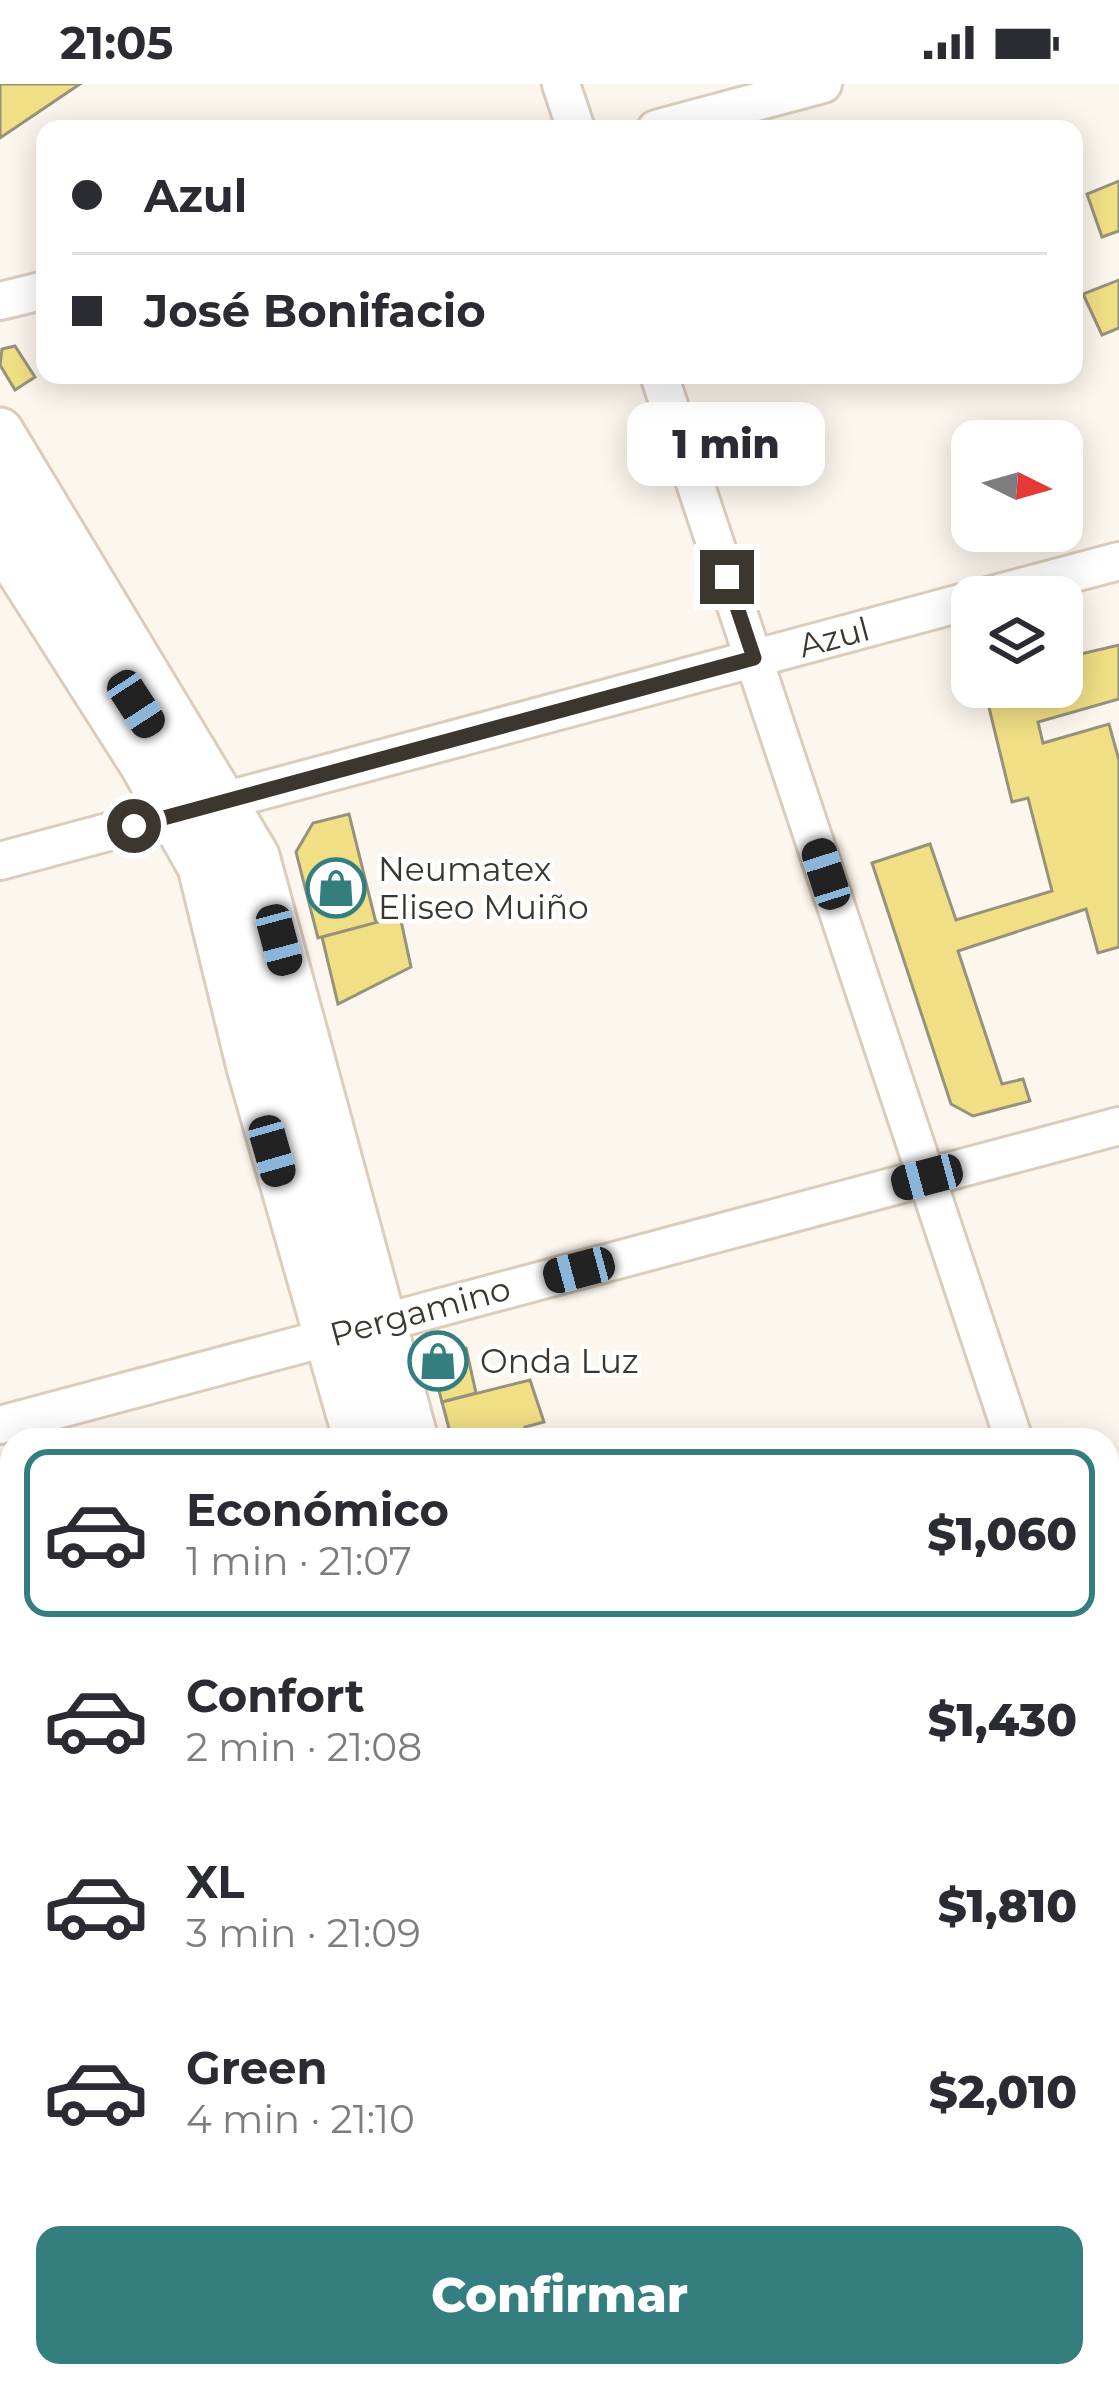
<!DOCTYPE html>
<html lang="es">
<meta charset="utf-8">
<style>
body{margin:0;font-family:Montserrat,sans-serif;background:#f2f2f3;color:#2b2b33;height:100vh;display:flex;flex-direction:column;font-size:45px;white-space:nowrap}
*{box-sizing:border-box;margin:0}
p{font-size:39px;color:#7c7c81}
.icon{flex:none;width:66px;height:66px;fill:none;stroke:currentColor;stroke-width:2;stroke-linecap:round;stroke-linejoin:round}
.map{position:relative;flex:1;overflow:hidden}
.side{position:absolute;left:0px;top:1344px;width:1119px;height:960px;display:flex;flex-direction:column;background:#fff;border-radius:36px 36px 0 0;box-shadow:0 6px 30px #0003}
.side>*{flex:none}
.guide{position:absolute;left:36px;top:36px;width:1047px;height:264px;border-radius:24px;box-shadow:0 6px 30px #0003;display:grid;align-content:center;height:264px;padding:0 36px;background:#fff}
.needle{width:78px;rotate:95deg}
.controls{position:absolute;left:951px;top:336px;display:grid;gap:24px}
.controls a{display:grid;place-items:center;width:132px;height:132px;border-radius:24px;background:#fff;box-shadow:0 6px 30px #0003;font-size:60px}
.end{position:absolute;width:54px;height:54px;margin:-27px;border:15px solid #3c362f;background:#fff;box-shadow:0 0 0 6px #fff}
.from{border-radius:50%}
.bubble{position:absolute;height:84px;border-radius:24px;background:#fff;box-shadow:0 6px 30px #0003;font-size:39px;font-weight:800;line-height:84px;text-align:center}
.car{position:absolute;width:36px;height:72px;margin:-36px -18px;border-radius:15px;box-shadow:0 0 9px 3px #0007;background:linear-gradient(#222 24%,#8ab4d8 0 40%,#222 0 76%,#8ab4d8 0 86%,#222 0)}
.guide b{display:flex;align-items:center;gap:42px;height:114px;font-size:45px}
.guide b+b{border-top:3px solid #e1e1e2}
.guide i{width:30px;height:30px;background:#2b2b33}
ul{padding:21px 0 0;list-style:none}
li{display:flex;align-items:center;gap:36px;height:168px;margin:0 24px 18px;padding:0 12px;border:6px solid transparent;border-radius:24px}
li div{flex:1}
li b{display:block;font-size:45px}
li em{font-style:normal;font-weight:800}
li.on{border-color:#357e7f}
li>.icon{width:108px;height:108px;stroke-width:1.5}
.cta{display:flex;gap:24px;margin-top:auto;padding:24px 36px}
.cta a{flex:1;height:138px;border-radius:24px;background:#357e7f;color:#fff;font-size:48px;font-weight:800;line-height:138px;text-align:center}
.status{display:flex;justify-content:space-between;align-items:center;height:84px;padding:0 60px;background:#fff;direction:ltr}
.status svg{height:33px;fill:currentColor}
.map>svg:first-child{display:block}
.building{fill:#f1df85;stroke:#96927c;stroke-width:3}
.lines{fill:none;stroke-linecap:round;stroke-linejoin:round}
.minor-casing{stroke:#dccdba;stroke-width:42}
.major-casing{stroke:#dccdba;stroke-width:51}
.minor{stroke:#fff;stroke-width:36}
.major{stroke:#fff;stroke-width:45}
.route{stroke:#3c362f;stroke-width:15}
.labels{text-anchor:middle;stroke-width:9;stroke-linejoin:round;paint-order:stroke}
.street-label{font-size:33px;fill:#3c362f;stroke:#fff}
.poi-label{font-size:33px;fill:#3c362f;stroke:#fff;text-anchor:start}
</style>
<div class="status"><b>21:05</b><svg viewBox="0 0 49 12"><path d="M0 12V9h3v3zM5 12V6h3v6zM10 12V3h3v9zM15 12V0h3v12zM26 1h20v11H26zM47 4h2v5h-2z"/></svg></div>
<div class="map">
<svg width="1119" height="2304" viewBox="0 0 1119 2304">
<rect width="100%" height="100%" fill="#fdf6ee"/>
<g class="building">
<polygon points="0,0 80,0 0,54"/>
<polygon points="1119,97 1119,147 1102,153 1087,110"/>
<polygon points="1119,196 1119,244 1102,251 1083,210"/>
<polygon points="15,262 35,293 15,306 0,281 2,265"/>
<polygon points="1119,561 1119,615 1038,638 1043,659 1109,640 1119,676 1119,863 1098,869 1086,825 958,867 1002,1000 1023,995 1030,1017 973,1032 951,1020 872,779 930,760 956,836 1052,807 1028,714 1012,718 984,603 1062,603 1062,567 1064,574"/>
<polygon points="349,730 376,839 318,854 296,768 313,739"/>
<polygon points="400,832 411,883 338,920 322,853"/>
<polygon points="466,1264 476,1309 442,1318 430,1273"/>
<polygon points="530,1296 544,1338 525,1343 529,1356 452,1356 442,1318"/>
</g>
<g class="lines">
<defs>
<g id="minor">
<polyline points="561,0 576,45"/>
<polyline points="656,45 823,0"/>
<polyline points="0,217 45,206"/>
<polyline points="659,291 1014,1356"/>
<polyline points="0,407 167,669 228,777 387,1356"/>
<polyline points="984,513 1119,477"/>
<polyline points="0,777 972,516"/>
<polyline points="0,1341 1119,1042"/>
<polyline points="1107,1641 1119,1685"/>
<polyline points="0,1929 12,1925"/>
<polyline points="1107,2210 1119,2206"/>
<polyline points="762,2304 806,2292"/>
</g>
<g id="major">
<polyline points="0,347 256,772 415,1356"/>
<polyline points="0,456 142,679 201,783 250,983 357,1356"/>
<polyline points="603,2292 607,2304"/>
<polyline points="660,2292 663,2304"/>
</g>
</defs>
<use href="#minor" class="minor-casing"/>
<use href="#major" class="major-casing"/>
<use href="#minor" class="minor"/>
<use href="#major" class="major"/>
</g>
<g class="lines">
<polyline class="route" points="134,742 754,574 727,493"/>
</g>
<defs>
<symbol id="shop-ring" viewBox="-11 -11 22 22"><circle r="9.5" fill="#fff" stroke="#357e7f" stroke-width="1.5"/><path d="M-5-2.5h2.3a2.7 3.5 0 0 1 5.4 0H5L5.5 6h-11ZM-1.5-2.5h3a1.5 2.3 0 0 0-3 0Z" fill="#357e7f"/></symbol>
</defs>
<g fill-rule="evenodd">
<use href="#shop-ring" x="303" y="771" width="66" height="66"/>
<use href="#shop-ring" x="405" y="1244" width="66" height="66"/>
</g>
<g class="labels">
<g class="street-label">
<text transform="translate(834 553) rotate(-15)" y="12">Azul</text>
<text transform="translate(420 1227) rotate(-15)" y="12">Pergamino</text>
</g>
<g class="poi-label">
<text x="378" y="797">Neumatex<tspan x="378" dy="38">Eliseo Muiño</tspan></text>
<text x="480" y="1289">Onda Luz</text>
</g>
</g>
</svg>
<div class="controls">
<a><svg class="needle" viewBox="-14 -14 28 28"><path d="M0-13l5 13h-10z" fill="#e53935"/><path d="M0 13l5-13h-10z" fill="#7c7c81"/></svg></a>
<a><svg class="icon" aria-label="layers" viewBox="0 0 24 24"><path d="M12 4l9 5-9 5-9-5zM3 14l9 5 9-5"/></svg></a>
</div>
<i class="end from" style="left:134px;top:742px"></i>
<i class="end" style="left:727px;top:493px"></i>
<div class="bubble" style="left:627px;top:318px;width:198px">1 min</div>
<i class="car" style="left:136px;top:620px;rotate:147deg"></i>
<i class="car" style="left:826px;top:790px;rotate:342deg"></i>
<i class="car" style="left:279px;top:856px;rotate:165deg"></i>
<i class="car" style="left:272px;top:1067px;rotate:164deg"></i>
<i class="car" style="left:927px;top:1093px;rotate:255deg"></i>
<i class="car" style="left:579px;top:1186px;rotate:255deg"></i>
<div class="guide">
<b><i class="from"></i>Azul</b>
<b><i></i>José Bonifacio</b>
</div>
<section class="side">
<ul>
<li class="on"><svg class="icon" aria-label="car" viewBox="0 0 24 24"><path d="M5 17H2v-5l4-1 3-4h7l3 4 3 1v5h-3M9 17h6M6 11h13"/><circle cx="7" cy="17" r="2"/><circle cx="17" cy="17" r="2"/></svg><div><b>Económico</b><p>1 min · 21:07</p></div><em>$1,060</em></li>
<li><svg class="icon" aria-label="car" viewBox="0 0 24 24"><path d="M5 17H2v-5l4-1 3-4h7l3 4 3 1v5h-3M9 17h6M6 11h13"/><circle cx="7" cy="17" r="2"/><circle cx="17" cy="17" r="2"/></svg><div><b>Confort</b><p>2 min · 21:08</p></div><em>$1,430</em></li>
<li><svg class="icon" aria-label="car" viewBox="0 0 24 24"><path d="M5 17H2v-5l4-1 3-4h7l3 4 3 1v5h-3M9 17h6M6 11h13"/><circle cx="7" cy="17" r="2"/><circle cx="17" cy="17" r="2"/></svg><div><b>XL</b><p>3 min · 21:09</p></div><em>$1,810</em></li>
<li><svg class="icon" aria-label="car" viewBox="0 0 24 24"><path d="M5 17H2v-5l4-1 3-4h7l3 4 3 1v5h-3M9 17h6M6 11h13"/><circle cx="7" cy="17" r="2"/><circle cx="17" cy="17" r="2"/></svg><div><b>Green</b><p>4 min · 21:10</p></div><em>$2,010</em></li>
</ul>
<div class="cta"><a>Confirmar</a></div>
</section>
</div>
